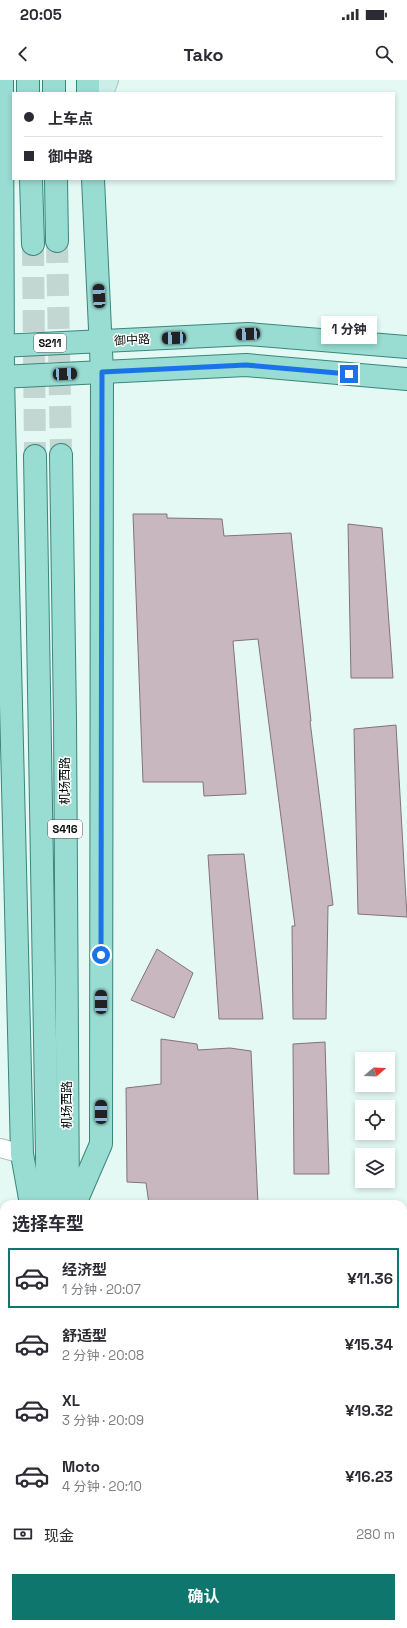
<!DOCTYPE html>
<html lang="zh">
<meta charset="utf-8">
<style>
body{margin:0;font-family:"Space Grotesk","Noto Sans SC",sans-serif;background:#f7f7f7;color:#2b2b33;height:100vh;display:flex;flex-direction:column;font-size:15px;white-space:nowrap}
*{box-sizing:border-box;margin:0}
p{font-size:13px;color:#7c7c81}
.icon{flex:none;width:22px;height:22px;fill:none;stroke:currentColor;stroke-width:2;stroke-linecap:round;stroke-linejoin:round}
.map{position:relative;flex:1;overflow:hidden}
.panel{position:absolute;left:0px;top:1120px;width:407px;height:428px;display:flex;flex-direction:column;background:#fff;border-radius:12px 12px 0 0;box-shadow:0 2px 6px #0003}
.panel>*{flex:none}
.top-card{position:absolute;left:12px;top:12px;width:383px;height:88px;border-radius:0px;box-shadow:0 2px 6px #0003;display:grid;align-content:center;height:88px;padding:0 12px;background:#fff}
.needle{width:26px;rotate:71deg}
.tools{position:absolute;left:355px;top:972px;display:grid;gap:8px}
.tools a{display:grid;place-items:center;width:40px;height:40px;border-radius:0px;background:#fff;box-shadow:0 2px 6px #0003;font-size:20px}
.end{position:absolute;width:18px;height:18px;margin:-9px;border:5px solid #1a73e8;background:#fff;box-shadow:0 0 0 2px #fff}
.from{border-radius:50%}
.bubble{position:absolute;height:28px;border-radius:0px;background:#fff;box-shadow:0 2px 6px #0003;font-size:13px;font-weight:700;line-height:28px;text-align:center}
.car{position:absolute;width:12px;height:24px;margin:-12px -6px;border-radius:5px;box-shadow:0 0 3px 1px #0007;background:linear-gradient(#222 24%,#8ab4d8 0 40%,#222 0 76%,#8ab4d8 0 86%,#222 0)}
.top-card b{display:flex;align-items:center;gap:14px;height:38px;font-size:15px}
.top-card b+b{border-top:1px solid #e1e1e2}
.top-card i{width:10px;height:10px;background:#2b2b33}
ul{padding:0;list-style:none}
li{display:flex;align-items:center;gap:12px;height:60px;margin:0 8px 6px;padding:0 4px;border:2px solid transparent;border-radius:0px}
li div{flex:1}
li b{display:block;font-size:15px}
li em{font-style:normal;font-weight:700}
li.current{border-color:#0f766e}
li>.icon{width:36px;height:36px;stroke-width:1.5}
h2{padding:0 12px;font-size:18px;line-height:48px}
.pay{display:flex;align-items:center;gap:10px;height:44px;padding:0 12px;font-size:15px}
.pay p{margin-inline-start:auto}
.action{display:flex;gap:8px;margin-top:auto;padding:8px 12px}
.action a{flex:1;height:46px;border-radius:0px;background:#0f766e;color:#fff;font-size:16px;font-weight:700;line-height:46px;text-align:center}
.status{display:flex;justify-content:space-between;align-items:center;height:28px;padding:0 20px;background:#fff;direction:ltr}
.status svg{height:11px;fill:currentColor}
header{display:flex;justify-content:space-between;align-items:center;height:52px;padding:0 12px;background:#fff;font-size:18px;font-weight:700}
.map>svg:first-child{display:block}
.green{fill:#75d9c8}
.building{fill:#c9b7bf;stroke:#837279}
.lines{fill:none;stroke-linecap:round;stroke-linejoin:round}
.primary-tunnel{stroke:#c3d6d2;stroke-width:22;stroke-dasharray:22 11;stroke-linecap:butt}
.street-casing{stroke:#acc0bc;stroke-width:20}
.secondary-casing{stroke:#acc0bc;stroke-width:24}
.primary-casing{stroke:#39867a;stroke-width:24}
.street{stroke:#fff;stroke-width:18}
.secondary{stroke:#cceee8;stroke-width:22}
.primary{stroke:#98dcd2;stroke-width:22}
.route{stroke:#1a73e8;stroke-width:5}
.labels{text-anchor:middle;stroke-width:3;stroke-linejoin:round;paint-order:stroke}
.shield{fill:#fff;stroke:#525856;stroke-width:1}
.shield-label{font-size:11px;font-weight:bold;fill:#08100e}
.street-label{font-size:12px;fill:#08100e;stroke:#fff}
</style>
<div class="status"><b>20:05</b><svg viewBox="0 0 49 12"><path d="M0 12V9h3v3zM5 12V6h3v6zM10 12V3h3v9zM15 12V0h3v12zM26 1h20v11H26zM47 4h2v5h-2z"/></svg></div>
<header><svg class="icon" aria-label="back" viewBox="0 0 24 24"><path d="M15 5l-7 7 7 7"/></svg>Tako<svg class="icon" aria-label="search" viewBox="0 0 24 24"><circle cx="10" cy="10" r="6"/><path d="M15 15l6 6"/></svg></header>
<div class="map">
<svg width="407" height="1548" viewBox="0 0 407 1548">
<rect width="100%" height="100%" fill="#e4f9f4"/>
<polygon class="green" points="407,1498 407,1548 263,1548 264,1544 403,1544 403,1499"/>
<g class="building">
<polygon points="133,434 167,434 167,438 222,439 224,456 291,453 311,641 310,641 333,825 328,826 326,939 293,939 292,846 295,846 258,559 233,561 246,714 204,716 203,702 143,702"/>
<polygon points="348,444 382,448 393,598 351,598"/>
<polygon points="396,645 407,837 358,834 354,649"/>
<polygon points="244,774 263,939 219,939 208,775"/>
<polygon points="157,869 193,893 174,938 131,920"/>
<polygon points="161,959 197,964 198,970 230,968 251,971 258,1124 149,1124 146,1103 127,1102 126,1008 161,1004"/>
<polygon points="325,962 329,1094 294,1094 293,964"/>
</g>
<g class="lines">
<g class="primary-tunnel">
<polyline points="57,161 61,375"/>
<polyline points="33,164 35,376"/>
</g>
<defs>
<polyline id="street" points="0,1068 22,1074"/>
<polyline id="secondary" points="102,13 107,0"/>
<g id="primary">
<polyline points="2,0 3,297 22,1074 31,1124"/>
<polyline points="28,0 28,13"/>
<polyline points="54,0 54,13"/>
<polyline points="88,0 88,13"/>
<polyline points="31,99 33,164"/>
<polyline points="56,99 57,161"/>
<polyline points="0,266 248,254 407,267"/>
<polyline points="0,297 246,285 407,299"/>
<polyline points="61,375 65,638 68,1124"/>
<polyline points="35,376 47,1076 46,1124"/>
<polyline points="75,1124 101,1064 102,292 93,99"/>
<polyline points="41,1548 41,1544"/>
<polyline points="66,1548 66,1544"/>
</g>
</defs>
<use href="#street" class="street-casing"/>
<use href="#secondary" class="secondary-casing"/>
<use href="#primary" class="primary-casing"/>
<use href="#street" class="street"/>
<use href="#secondary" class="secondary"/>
<use href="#primary" class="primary"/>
</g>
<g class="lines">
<polyline class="route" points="101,875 102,292 246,285 349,294"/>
</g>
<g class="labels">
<g class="shield">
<rect x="34" y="254" width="32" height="18" rx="3"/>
<rect x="48" y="740" width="34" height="18" rx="3"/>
</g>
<g class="shield-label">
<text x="50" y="267">S211</text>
<text x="65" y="753">S416</text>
</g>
<g class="street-label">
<text transform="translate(132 260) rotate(-3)" y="4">御中路</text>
<text transform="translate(65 701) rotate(-90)" y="4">机场西路</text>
<text transform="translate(67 1025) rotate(-90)" y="4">机场西路</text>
</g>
</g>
</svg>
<div class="tools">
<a><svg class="needle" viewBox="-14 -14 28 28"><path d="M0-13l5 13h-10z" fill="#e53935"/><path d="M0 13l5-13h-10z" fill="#7c7c81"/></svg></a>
<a><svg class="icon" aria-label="locate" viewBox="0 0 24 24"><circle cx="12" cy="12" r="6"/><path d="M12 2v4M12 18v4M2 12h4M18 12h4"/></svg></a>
<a><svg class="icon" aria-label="layers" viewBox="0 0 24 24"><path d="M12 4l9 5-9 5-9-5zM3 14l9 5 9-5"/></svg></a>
</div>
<i class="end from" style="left:101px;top:875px"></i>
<i class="end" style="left:349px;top:294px"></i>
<div class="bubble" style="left:321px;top:236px;width:56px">1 分钟</div>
<i class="car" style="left:99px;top:216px;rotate:357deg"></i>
<i class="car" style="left:248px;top:254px;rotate:267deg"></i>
<i class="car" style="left:174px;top:258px;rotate:268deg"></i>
<i class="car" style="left:65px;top:294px;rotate:87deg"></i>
<i class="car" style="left:101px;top:922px;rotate:0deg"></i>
<i class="car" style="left:101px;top:1032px;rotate:0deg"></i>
<div class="top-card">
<b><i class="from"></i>上车点</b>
<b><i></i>御中路</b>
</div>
<section class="panel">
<h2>选择车型</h2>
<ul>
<li class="current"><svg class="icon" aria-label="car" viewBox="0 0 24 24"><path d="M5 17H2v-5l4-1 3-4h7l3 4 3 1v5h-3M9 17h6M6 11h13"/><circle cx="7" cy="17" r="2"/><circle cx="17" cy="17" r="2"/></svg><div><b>经济型</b><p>1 分钟 · 20:07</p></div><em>¥11.36</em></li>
<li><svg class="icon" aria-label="car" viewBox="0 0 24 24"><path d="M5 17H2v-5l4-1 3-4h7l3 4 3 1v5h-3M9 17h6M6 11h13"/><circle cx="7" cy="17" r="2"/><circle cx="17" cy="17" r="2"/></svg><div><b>舒适型</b><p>2 分钟 · 20:08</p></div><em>¥15.34</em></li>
<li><svg class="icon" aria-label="car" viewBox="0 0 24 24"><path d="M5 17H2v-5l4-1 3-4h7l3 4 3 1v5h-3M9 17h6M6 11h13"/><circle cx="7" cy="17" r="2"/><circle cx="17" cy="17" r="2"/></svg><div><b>XL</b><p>3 分钟 · 20:09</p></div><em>¥19.32</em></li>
<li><svg class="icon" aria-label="car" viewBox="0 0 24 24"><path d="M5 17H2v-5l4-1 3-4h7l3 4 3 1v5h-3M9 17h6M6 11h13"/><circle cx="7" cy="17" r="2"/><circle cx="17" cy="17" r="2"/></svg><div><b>Moto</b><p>4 分钟 · 20:10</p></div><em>¥16.23</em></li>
</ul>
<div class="pay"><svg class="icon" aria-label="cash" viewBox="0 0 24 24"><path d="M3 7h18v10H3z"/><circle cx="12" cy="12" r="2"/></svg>现金<p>280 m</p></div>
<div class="action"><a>确认</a></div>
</section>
</div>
